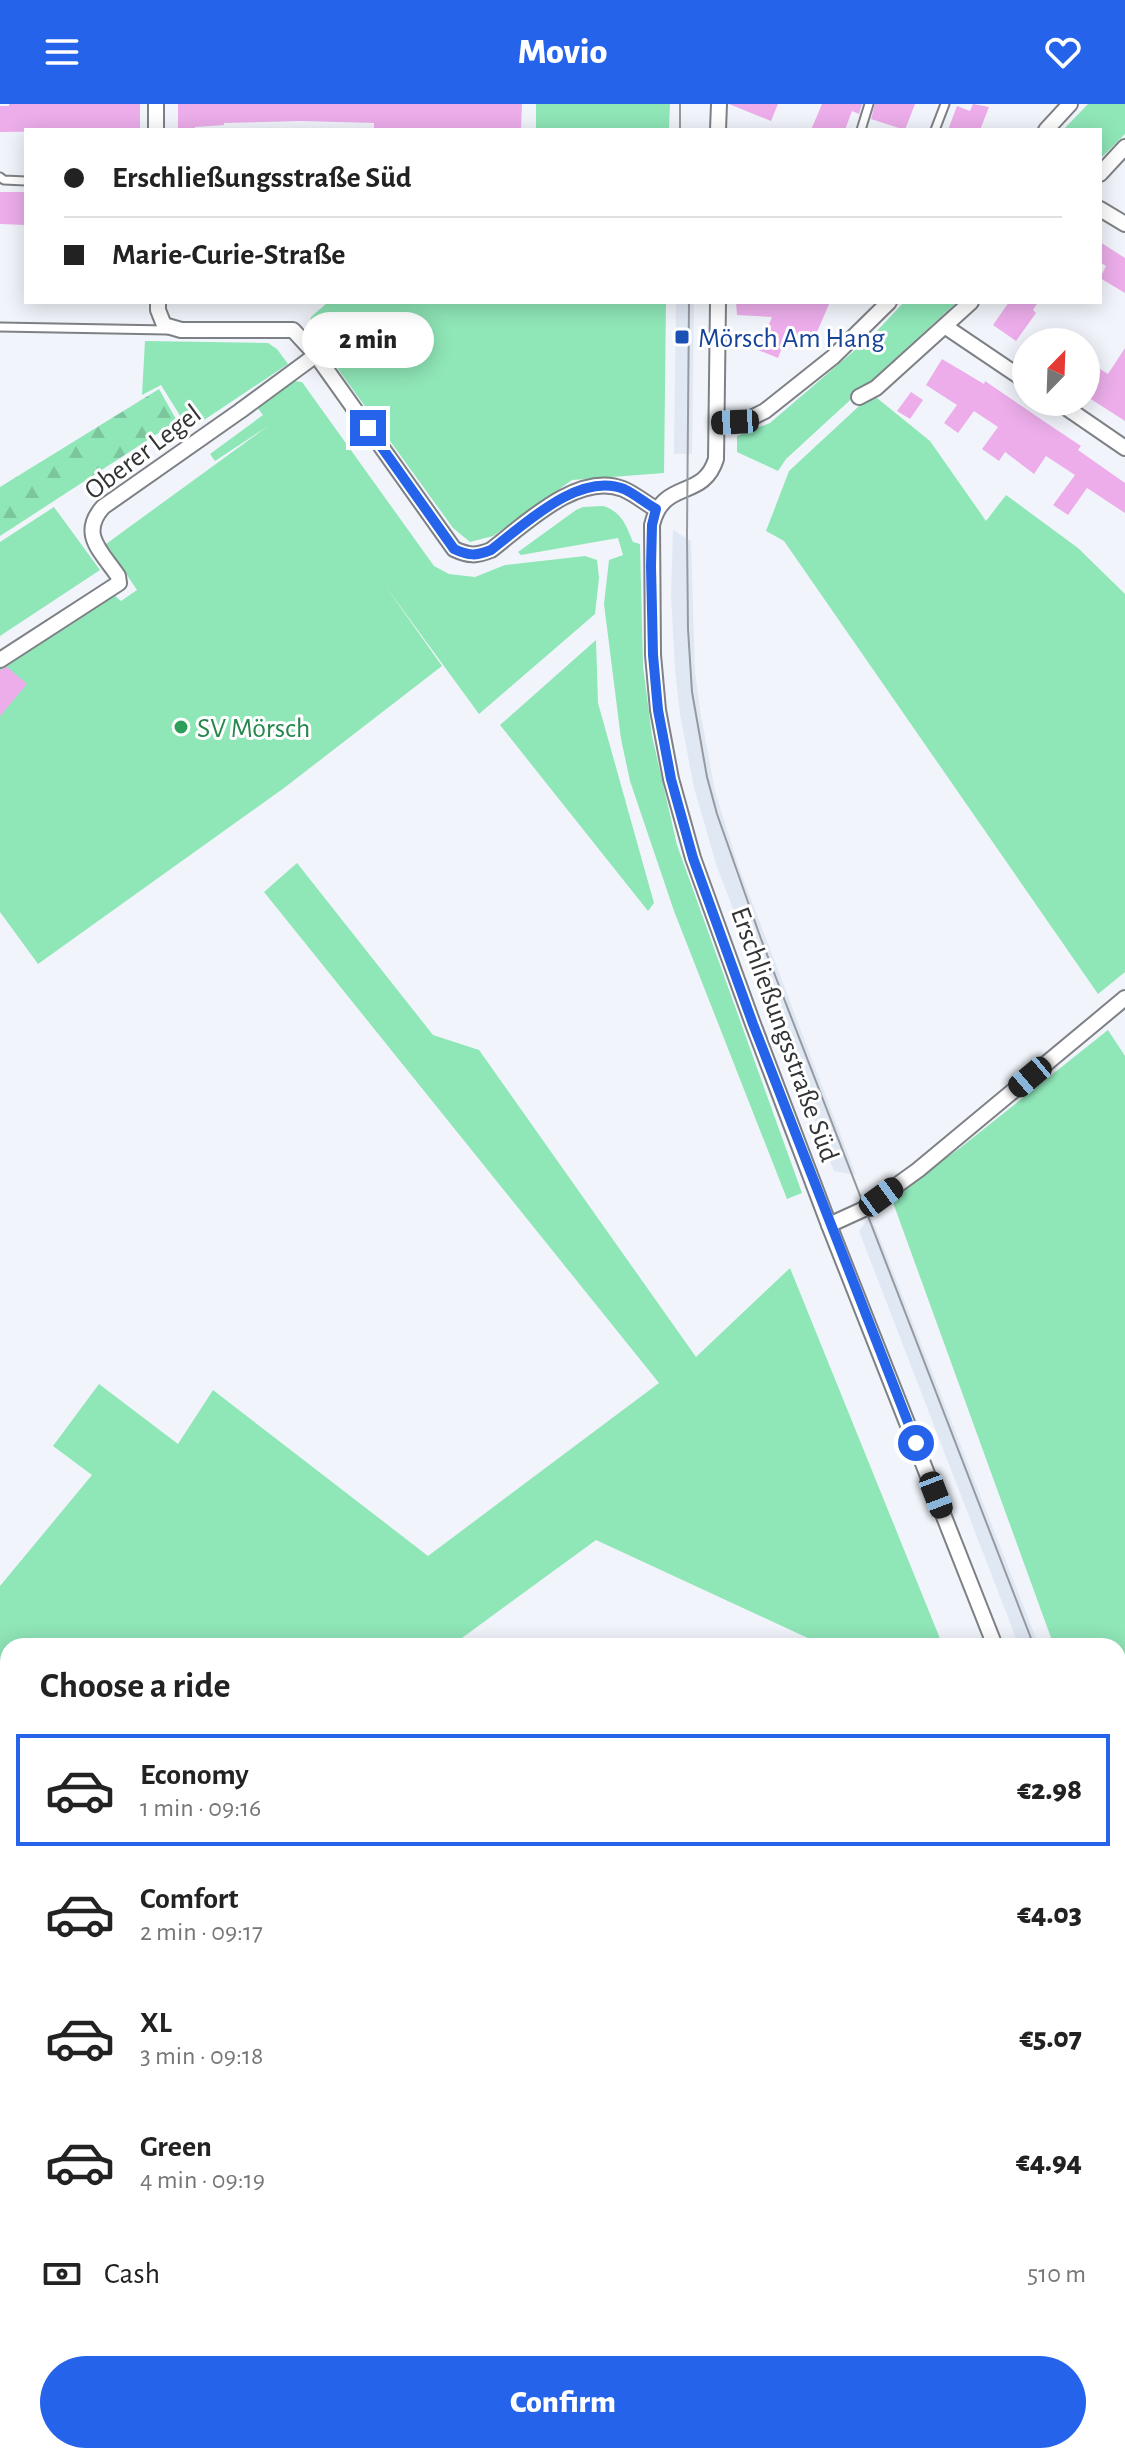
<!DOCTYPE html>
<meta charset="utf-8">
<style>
body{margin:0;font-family:"Alegreya Sans",sans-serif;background:#f2f2f2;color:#222;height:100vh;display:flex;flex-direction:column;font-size:30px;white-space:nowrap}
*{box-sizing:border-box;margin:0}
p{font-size:26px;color:#767676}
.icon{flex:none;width:44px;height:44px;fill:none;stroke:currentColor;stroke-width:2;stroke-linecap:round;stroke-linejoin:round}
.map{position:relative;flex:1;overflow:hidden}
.sheet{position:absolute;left:0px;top:1534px;width:1126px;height:826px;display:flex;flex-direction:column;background:#fff;border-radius:24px 24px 0 0;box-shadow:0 4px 20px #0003}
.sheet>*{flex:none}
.hud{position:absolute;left:24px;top:24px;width:1078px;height:176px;border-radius:0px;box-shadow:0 4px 20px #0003;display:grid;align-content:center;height:176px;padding:0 40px;background:#fff}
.needle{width:52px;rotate:23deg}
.tools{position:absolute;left:1012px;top:224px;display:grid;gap:16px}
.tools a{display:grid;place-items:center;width:88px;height:88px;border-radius:50%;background:#fff;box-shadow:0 4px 20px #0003;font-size:40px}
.end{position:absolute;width:36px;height:36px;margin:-18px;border:10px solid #2563eb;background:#fff;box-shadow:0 0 0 4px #fff}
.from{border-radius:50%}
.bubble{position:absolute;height:56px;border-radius:28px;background:#fff;box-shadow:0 4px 20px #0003;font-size:26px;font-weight:800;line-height:56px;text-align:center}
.car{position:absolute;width:24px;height:48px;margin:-24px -12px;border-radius:10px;box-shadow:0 0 6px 2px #0007;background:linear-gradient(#222 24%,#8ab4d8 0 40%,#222 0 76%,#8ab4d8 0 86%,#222 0)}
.hud b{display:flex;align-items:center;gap:28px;height:76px;font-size:30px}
.hud b+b{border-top:2px solid #e0e0e0}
.hud i{width:20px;height:20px;background:#222}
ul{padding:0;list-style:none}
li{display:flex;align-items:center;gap:24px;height:112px;margin:0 16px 12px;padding:0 24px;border:4px solid transparent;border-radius:0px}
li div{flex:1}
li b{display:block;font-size:30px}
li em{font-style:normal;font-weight:800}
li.selected{border-color:#2563eb}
li>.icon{width:72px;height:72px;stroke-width:1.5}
h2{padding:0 40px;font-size:36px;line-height:96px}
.pay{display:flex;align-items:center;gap:20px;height:88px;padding:0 40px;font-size:30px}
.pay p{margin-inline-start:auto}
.action{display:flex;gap:16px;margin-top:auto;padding:16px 40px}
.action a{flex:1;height:92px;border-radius:48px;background:#2563eb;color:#fff;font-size:32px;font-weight:800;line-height:92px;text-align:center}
header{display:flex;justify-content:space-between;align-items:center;height:104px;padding:0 40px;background:#2563eb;color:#fff;font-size:36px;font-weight:800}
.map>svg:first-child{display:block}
.built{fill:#e0e8f4}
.grass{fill:#8fe6b7}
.forest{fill:url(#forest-firs)}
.building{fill:#ecadea}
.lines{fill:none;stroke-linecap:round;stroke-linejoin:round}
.service-casing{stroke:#7d8085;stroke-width:11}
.minor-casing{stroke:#7d8085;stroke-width:18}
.tertiary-casing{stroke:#7d8085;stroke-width:22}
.primary-casing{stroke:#af7769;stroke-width:26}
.service{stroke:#fff;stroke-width:7}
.minor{stroke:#fff;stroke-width:14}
.tertiary{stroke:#fff;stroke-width:18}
.primary{stroke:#f7c3b6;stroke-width:22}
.tram{stroke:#97999e;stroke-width:2}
.route{stroke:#2563eb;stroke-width:10}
.transit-dot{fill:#1a4fb4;stroke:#fff;stroke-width:3}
.leisure-dot{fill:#2e9e5b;stroke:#fff;stroke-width:3}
.labels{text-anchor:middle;stroke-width:6;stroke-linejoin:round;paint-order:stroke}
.transit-label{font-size:28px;fill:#164399;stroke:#fff;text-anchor:start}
.street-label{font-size:28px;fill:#333436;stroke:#fff}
.leisure-label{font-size:28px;fill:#27864d;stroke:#fff;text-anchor:start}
</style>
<header><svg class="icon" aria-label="menu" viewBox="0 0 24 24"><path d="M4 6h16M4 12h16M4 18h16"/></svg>Movio<svg class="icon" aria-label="heart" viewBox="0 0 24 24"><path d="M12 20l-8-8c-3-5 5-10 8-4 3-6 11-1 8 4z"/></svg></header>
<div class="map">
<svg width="1125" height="2359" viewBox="0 0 1125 2359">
<defs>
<pattern id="forest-firs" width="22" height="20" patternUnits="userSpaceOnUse" patternTransform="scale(2)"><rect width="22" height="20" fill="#8fe6b7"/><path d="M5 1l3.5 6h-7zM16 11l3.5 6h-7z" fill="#7cc69e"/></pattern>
</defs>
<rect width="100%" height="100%" fill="#f1f5fb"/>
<g class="built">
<polygon points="676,198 694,198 692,350 674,350"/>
<polygon points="673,426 691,437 695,568 701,612 715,687 738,761 856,1071 834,1067 717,763 694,684 680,610 675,566 671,491"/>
<polygon points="871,1111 1039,1542 1019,1542 859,1127"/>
</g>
<g class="grass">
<polygon points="536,0 670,0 669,26 536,26"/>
<polygon points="1088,0 1125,0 1125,30 1100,55 1100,26 1063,26"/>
<polygon points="328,198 666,198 664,369 572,376 493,432 470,438 453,424 309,225 311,213"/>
<polygon points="904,198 957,198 786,355 778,367 737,348 737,332 770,319 876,228"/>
<polygon points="145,237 268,239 277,245 288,260 189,326 161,281 142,291"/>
<polygon points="293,277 302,278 434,462 449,470 475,473 505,461 585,452 597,456 599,474 595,510 479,610 384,480 442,562 284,684 38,860 0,808 0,563 114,491 121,497 137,486 106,440 268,322 215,357 210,350 263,311 256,302"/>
<polygon points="872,290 930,337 986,417 1006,391 1078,444 1125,490 1125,868 1098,890 784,437 766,427 789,367"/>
<path d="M603,402c19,6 23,19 30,36l7,2 3,122 9,70 25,109 125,348 -15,6 -113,-288 -44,-130 -9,-42 -17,-135 5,-44 14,-5 -5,-17 -97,17 -3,-3 58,-42 7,-3z"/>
<polygon points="54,403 100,466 0,532 0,438"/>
<polygon points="596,536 598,599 654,799 648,807 500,621"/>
<polygon points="297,759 433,931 479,946 696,1253 790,1164 943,1542 825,1542 596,1436 451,1542 8,1542 8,1643 0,1647 0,1482 92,1371 53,1342 99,1280 178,1340 213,1286 428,1452 659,1279 264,788"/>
<polygon points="1108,926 1125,952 1125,1551 1118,1553 1118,1542 1054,1542 891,1093 960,1044"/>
<polygon points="1118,1855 1125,1856 1125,2051 1118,2058"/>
</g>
<polygon class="forest" points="159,285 177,317 0,432 0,383"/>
<g class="building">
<polygon points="9,0 140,0 140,26 0,28 0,2 9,2"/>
<polygon points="178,0 522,0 521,26 374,25 374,19 301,17 224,19 224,21 195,23 195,26 178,26"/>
<polygon points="729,0 778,0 771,17"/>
<polygon points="822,0 862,0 859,10 852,7 845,26 811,26"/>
<polygon points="875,0 915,0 905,26 871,15"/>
<polygon points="973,0 989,3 980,26 948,26 957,2 970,7"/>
<polygon points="0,88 26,88 26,121 0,120"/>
<polygon points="1100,138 1125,154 1125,189 1100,174 1106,162 1100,158"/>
<polygon points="736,198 830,198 810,244 786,233 778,254 758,246 772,213 737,211"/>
<polygon points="1009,198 1038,198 1033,206 1036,209 1016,237 993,221"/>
<polygon points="1125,244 1125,317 1086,292 1086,256 1108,270"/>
<polygon points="942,255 984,280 985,277 1045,318 1081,342 1078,346 1125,379 1125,409 1087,384 1068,411 1053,401 1075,371 1046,352 1034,370 1005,348 999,357 982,345 998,323 974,307 958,329 944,319 957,301 926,281"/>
<polygon points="911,288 923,296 910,315 897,307"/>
<polygon points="7,563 27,580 0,612 0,566"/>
</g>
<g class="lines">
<defs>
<g id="service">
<polyline points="861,26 869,0"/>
<polyline points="935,26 945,0"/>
<polyline points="0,73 4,76 26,77"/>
<polyline points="0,223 167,226"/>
</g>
<g id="minor">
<polyline points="156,0 156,26"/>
<polyline points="718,26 719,0"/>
<polyline points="1046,26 1070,0"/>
<polyline points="1100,70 1125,43"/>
<polyline points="1100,105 1125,120"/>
<path d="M158,198v8l6,15 17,5h112l23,25 138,194c15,7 22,7 37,1 33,-25 87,-79 132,-61 12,5 22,14 33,20"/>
<path d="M718,198l-2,157c-13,42 -53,19 -64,66l1,130 5,55 13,69 22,79 60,166 76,201 166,421"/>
<polyline points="946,223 1026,277"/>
<polyline points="859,293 876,284 971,198"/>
<polyline points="1058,298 1125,344"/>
<polyline points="718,318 749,315 765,307 833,253 889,198"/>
<path d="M0,556l119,-77 -1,-7c-17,-25 -39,-42 -15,-69l137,-96 76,-56"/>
<polyline points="829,1121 864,1105 918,1066 1125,894"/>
<polyline points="1118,1566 1125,1563"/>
<polyline points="1118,1600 1125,1605"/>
<polyline points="1118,1714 1125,1716"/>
<polyline points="1118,1836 1125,1838"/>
</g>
<g id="tertiary">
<polyline points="0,2347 8,2343"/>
<polyline points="371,2352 384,2359"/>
</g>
<g id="primary">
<polyline points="1118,1760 1125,1756"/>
<polyline points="1118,1801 1125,1797"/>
<polyline points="353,2359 357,2352"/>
<polyline points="392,2359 396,2352"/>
</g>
</defs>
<use href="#service" class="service-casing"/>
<use href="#minor" class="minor-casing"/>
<use href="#tertiary" class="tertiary-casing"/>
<use href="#primary" class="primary-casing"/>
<use href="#service" class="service"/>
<use href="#minor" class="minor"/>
<use href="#tertiary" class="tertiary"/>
<use href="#primary" class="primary"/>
<g class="tram">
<polyline points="680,26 680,0"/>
<polyline points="689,198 687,431 688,525 692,588 707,673 717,710 761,835 1034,1542"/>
<polyline points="1118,1666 1125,1668"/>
<polyline points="1118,1683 1125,1684"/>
</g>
</g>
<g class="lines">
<path class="route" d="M368,324l86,121c15,7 22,7 37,1 33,-25 88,-79 133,-61 11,5 21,14 32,20l-4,16 -1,41 2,89 5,55 13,69 22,79 60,166 163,419"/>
</g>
<rect class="transit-dot" x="674" y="225" width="16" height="16" rx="4"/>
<circle class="leisure-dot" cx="181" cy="623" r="8"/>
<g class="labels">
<g class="transit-label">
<text x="698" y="243">Mörsch Am Hang</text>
</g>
<g class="street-label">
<text transform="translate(142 347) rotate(-37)" y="10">Oberer Legel</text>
<text transform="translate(786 930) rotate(70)" y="10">Erschließungsstraße Süd</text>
</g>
<g class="leisure-label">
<text x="197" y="633">SV Mörsch</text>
</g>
</g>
</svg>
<div class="tools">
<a><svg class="needle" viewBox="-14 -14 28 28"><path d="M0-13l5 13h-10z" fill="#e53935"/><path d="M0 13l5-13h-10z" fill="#767676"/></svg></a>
</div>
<i class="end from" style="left:916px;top:1339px"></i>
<i class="end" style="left:368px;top:324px"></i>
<div class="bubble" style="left:302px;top:208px;width:132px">2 min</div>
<i class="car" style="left:735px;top:318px;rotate:267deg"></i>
<i class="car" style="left:1030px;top:973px;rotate:230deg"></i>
<i class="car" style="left:881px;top:1093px;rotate:54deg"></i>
<i class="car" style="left:936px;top:1391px;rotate:159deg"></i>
<div class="hud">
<b><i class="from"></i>Erschließungsstraße Süd</b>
<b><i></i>Marie-Curie-Straße</b>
</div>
<section class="sheet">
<h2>Choose a ride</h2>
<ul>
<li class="selected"><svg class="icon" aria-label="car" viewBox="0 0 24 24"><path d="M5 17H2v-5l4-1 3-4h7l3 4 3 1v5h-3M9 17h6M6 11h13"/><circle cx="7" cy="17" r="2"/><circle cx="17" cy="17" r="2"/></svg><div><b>Economy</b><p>1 min · 09:16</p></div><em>€2.98</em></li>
<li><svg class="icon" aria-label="car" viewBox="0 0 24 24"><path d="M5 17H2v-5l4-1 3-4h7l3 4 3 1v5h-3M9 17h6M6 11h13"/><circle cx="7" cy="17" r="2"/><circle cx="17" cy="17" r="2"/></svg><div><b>Comfort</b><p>2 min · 09:17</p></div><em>€4.03</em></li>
<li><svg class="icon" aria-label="car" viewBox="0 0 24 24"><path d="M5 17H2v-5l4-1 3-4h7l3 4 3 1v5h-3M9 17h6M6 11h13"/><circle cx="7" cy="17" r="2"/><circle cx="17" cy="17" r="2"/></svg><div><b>XL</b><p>3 min · 09:18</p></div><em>€5.07</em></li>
<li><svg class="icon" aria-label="car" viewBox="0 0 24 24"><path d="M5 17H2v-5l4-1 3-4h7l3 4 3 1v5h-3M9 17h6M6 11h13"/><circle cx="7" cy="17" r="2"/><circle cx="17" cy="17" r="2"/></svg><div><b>Green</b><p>4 min · 09:19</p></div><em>€4.94</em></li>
</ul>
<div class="pay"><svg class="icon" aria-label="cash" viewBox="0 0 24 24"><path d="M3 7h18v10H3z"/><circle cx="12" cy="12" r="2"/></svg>Cash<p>510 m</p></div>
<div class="action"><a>Confirm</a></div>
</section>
</div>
